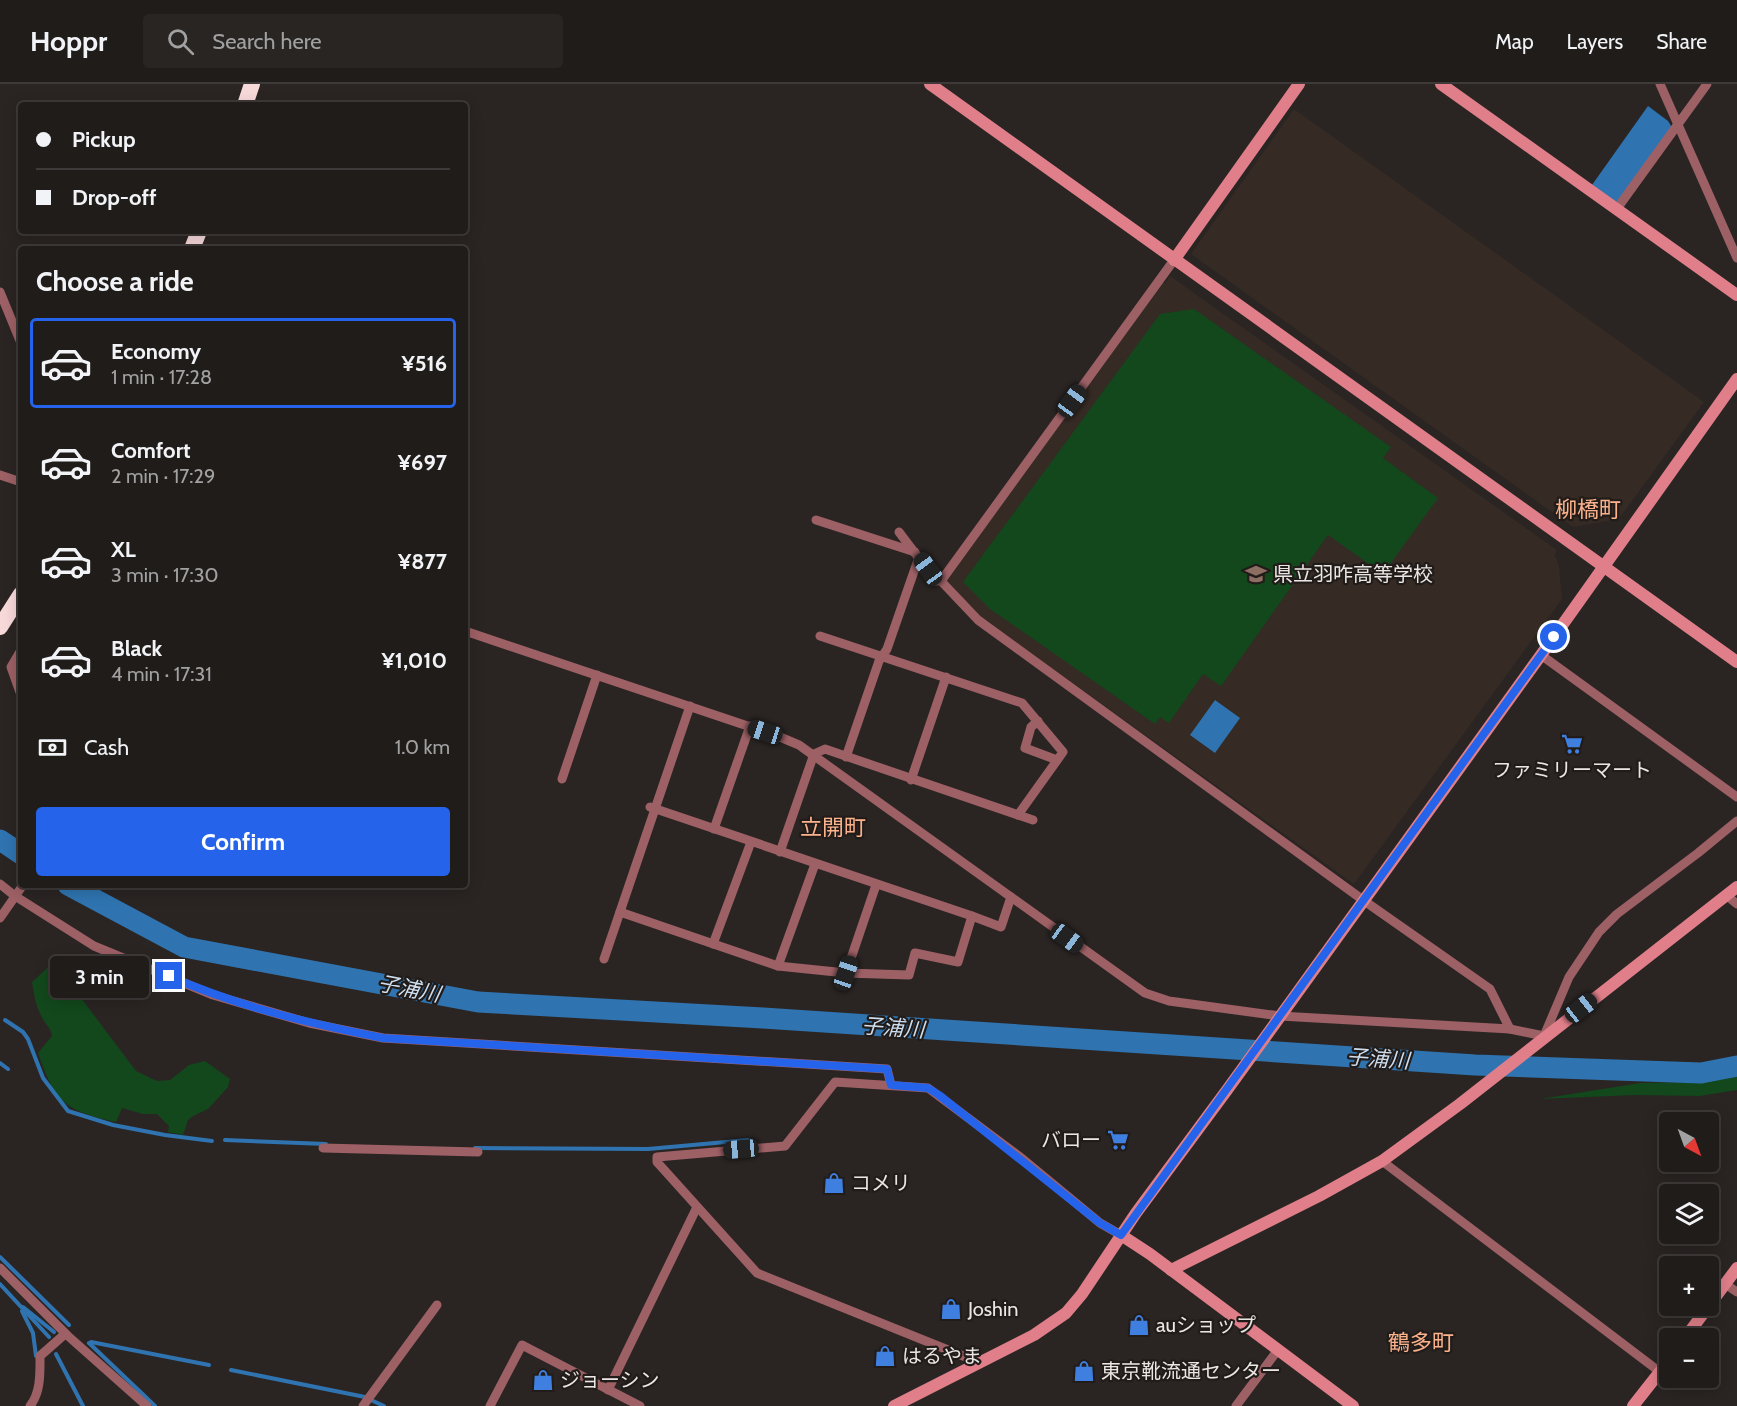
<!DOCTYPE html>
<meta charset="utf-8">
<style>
body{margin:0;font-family:Cabin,"Noto Sans JP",sans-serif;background:#282523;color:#f1f3f6;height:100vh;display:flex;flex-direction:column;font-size:22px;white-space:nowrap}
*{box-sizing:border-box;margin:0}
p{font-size:20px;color:#a2a1a2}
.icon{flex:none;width:33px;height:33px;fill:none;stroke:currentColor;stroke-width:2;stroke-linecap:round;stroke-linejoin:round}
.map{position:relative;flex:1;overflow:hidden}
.sheet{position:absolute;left:18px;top:162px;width:450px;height:642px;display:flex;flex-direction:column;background:#201c1a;border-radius:6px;box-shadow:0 3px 15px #0003,0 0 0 2px #3d3a39}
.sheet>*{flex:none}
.banner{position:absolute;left:18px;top:18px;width:450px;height:132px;border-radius:6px;box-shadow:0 3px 15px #0003,0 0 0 2px #3d3a39;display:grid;align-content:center;height:132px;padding:0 18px;background:#201c1a}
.needle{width:39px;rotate:139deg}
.buttons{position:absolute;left:1659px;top:1028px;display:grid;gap:12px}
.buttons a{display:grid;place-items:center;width:60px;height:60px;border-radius:6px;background:#201c1a;box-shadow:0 3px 15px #0003,0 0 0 2px #3d3a39;font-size:30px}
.end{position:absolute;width:27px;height:27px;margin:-14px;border:8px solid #2563eb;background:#fff;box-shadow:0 0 0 3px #fff}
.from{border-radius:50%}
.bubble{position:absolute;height:42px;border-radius:6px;background:#201c1a;box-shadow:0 3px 15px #0003,0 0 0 2px #3d3a39;font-size:20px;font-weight:700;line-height:42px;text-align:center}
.car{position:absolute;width:18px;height:36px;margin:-18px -9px;border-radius:8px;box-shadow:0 0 4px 2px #0007;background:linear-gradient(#222 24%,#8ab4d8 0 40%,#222 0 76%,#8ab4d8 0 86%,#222 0)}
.banner b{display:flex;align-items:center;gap:21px;height:57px;font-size:22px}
.banner b+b{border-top:2px solid #3d3a39}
.banner i{width:15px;height:15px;background:#f1f3f6}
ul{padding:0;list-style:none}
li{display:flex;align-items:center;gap:18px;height:90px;margin:0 12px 9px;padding:0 6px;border:3px solid transparent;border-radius:6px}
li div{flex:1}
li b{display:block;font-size:22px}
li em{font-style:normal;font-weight:700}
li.active{border-color:#2563eb}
li>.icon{width:54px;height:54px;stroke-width:1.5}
h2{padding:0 18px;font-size:27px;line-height:72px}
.pay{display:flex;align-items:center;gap:15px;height:66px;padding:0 18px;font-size:22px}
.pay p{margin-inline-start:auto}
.primary-button{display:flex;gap:12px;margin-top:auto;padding:12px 18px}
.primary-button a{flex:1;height:69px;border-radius:6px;background:#2563eb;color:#fff;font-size:24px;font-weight:700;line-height:69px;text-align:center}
header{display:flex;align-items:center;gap:36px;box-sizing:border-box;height:84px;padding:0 30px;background:#201c1a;border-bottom:2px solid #3d3a39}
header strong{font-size:28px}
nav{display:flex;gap:33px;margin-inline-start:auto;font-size:21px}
.search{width:420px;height:54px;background:#282523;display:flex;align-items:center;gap:15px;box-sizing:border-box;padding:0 21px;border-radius:6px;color:#a2a1a2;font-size:22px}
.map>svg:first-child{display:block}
.built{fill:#352a24}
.green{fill:#12481b}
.water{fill:#2f74b0}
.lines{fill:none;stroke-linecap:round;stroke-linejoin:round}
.stream{stroke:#2f74b0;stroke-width:4}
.river{stroke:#2f74b0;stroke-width:21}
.street{stroke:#9d6065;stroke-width:9}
.secondary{stroke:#e07f89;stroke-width:12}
.highway{stroke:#f8d9da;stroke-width:16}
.route{stroke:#2563eb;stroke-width:8}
.labels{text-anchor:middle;stroke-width:4.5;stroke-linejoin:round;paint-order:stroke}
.poi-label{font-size:20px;fill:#e9e6e4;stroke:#211c19;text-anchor:start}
.water-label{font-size:21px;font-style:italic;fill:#cedeef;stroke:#211c19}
.quarter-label{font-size:22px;fill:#fbb28c;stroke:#211c19}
</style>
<header>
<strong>Hoppr</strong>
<div class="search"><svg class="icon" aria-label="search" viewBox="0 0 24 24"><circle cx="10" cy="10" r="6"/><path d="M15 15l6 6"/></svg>Search here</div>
<nav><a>Map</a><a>Layers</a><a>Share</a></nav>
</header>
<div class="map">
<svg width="1737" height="1322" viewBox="0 0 1737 1322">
<rect width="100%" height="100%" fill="#2a2523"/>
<g class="built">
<polygon points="1294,25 1704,318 1619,435 1573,443 1191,170"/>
<polygon points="1170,192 1557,466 1554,472 1556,474 1559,483 1562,515 1354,800 979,532 947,496 1161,198 1165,199"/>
</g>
<g class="green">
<polygon points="1194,225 1391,363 1383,374 1438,414 1383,490 1328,451 1221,602 1203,590 1169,639 1160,633 1155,640 990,525 963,498 1160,230"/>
<path d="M54,878l82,109 21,10 13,-1 19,-15 16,-4 25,18 -2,8 -20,22 -15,7 -5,4 -5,15 -15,-3 1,-6 -12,-12h-14l-21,-6 -6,14c-50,-11 -61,-19 -78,-69l14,-17c-1,-8 -6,-11 -9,-17 -7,-11 -9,-25 -11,-37z"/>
<polygon points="1737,988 1737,1006 1699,1012 1635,1011 1540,1015 1640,999 1704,998 1711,992"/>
</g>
<g class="water">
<polygon points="1648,22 1668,37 1673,45 1623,115 1616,118 1592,101"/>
<polygon points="1215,616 1240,634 1215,669 1190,651"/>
</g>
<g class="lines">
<g class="stream">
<polyline points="5,936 23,948 28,955 43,994 68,1027 113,1041 165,1051 212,1057"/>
<polyline points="0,979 8,985"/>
<polyline points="225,1056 326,1060"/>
<polyline points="475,1064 648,1065 748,1056"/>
<polyline points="0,1173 69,1241"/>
<polyline points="0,1200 49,1253"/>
<polyline points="23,1223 54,1248"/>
<polyline points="22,1227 33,1249 36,1272"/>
<polyline points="91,1258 209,1281"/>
<polyline points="89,1259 155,1322"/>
<polyline points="56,1270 83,1322"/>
<polyline points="231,1286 365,1313"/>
<polyline points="371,1316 384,1322"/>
</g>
<g class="river">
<polyline points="0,756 21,770"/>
<polyline points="68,801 184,863 478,918 763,934 1475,981 1701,989 1737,982"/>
</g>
<g class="street">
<polyline points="1660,0 1737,174"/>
<polyline points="1616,126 1707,0"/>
<polyline points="1174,176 941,497 978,536 1363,816 1490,905 1510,945"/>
<polyline points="0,208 21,259"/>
<polyline points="0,391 21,398"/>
<polyline points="816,436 915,468"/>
<polyline points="899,448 936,497 941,497"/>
<polyline points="465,547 780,653 799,661 1145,909 1169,917 1280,932 1510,945 1544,952 1569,893 1599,848 1617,830 1698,769 1737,737"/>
<polyline points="820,552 1022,619 1063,668 1018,731"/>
<polyline points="21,566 11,583 21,611"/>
<polyline points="1541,571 1737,713"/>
<polyline points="1038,637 1031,643 1025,664 1057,676"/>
<polyline points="846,673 879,577 887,565 919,473"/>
<polyline points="562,695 597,591"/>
<polyline points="911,696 946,593"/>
<polyline points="650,723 972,832 1001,843 1011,813"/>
<polyline points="714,745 750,642"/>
<polyline points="780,768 814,670 825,665 1033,736"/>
<polyline points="0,800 15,812 94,862 213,911 309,939 383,954 887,985 891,1001"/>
<polyline points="1726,811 1737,820"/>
<polyline points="620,828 778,882 846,889 909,891 915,869 958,878 972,832"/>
<polyline points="0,834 23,801"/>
<polyline points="713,860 751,758"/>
<polyline points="604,875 690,622"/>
<polyline points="778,882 815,780"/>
<polyline points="846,889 876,801"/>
<polyline points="323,1064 478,1068"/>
<polyline points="1382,1077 1660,1288"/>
<polyline points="0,1184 68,1252 147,1322"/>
<polyline points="1725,1200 1737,1208"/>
<polyline points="975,1281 968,1274 757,1189 657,1078 657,1073 785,1062 835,998 928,1004 1019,1072 1100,1139 1121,1151"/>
<polyline points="608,1306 697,1123"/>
<path d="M30,1322c11,-14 10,-33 10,-50l25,-22"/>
<polyline points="363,1322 437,1221"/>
<polyline points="490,1322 522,1261 640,1322"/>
<polyline points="1236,1322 1277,1267"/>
</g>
<g class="secondary">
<polyline points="930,0 1737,578"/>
<polyline points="1441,0 1737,211"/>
<polyline points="1174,176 1299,0"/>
<polyline points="1121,1151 1150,1170 1353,1322"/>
<polyline points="1171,1186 1319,1112 1382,1077 1460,1020 1737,803"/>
<polyline points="1685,1254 1737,1184"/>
<polyline points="894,1322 1034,1251 1066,1229 1082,1210 1136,1129 1227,1006 1541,571 1737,295"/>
<polyline points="1633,1322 1670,1275"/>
</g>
<g class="highway">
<polyline points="245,21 252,0"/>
<polyline points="192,165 199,147"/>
<polyline points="0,543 21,510"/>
</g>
</g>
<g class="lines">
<path class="route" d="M169,892c71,31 138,47 214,62l504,31 4,16 37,3 11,7 161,128 21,12 433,-598"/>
</g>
<defs>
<symbol id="school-bare" viewBox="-9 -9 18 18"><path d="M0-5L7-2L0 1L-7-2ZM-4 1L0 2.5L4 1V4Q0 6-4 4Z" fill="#8d6e63" stroke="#211c19" stroke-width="2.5" paint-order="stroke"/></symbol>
<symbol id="supermarket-bare" viewBox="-9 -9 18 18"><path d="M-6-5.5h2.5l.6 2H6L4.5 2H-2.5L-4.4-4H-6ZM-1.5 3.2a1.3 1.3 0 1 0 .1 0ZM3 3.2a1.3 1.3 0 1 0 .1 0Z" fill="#3f7fe0" stroke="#211c19" stroke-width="2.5" paint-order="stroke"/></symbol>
<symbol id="shop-bare" viewBox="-9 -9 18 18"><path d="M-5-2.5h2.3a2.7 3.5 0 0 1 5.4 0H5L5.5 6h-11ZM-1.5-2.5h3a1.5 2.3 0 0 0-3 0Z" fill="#3f7fe0" stroke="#211c19" stroke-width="2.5" paint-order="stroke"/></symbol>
</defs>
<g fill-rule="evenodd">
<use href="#school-bare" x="1241" y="475" width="30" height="30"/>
<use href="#supermarket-bare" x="1557" y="645" width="30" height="30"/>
<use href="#supermarket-bare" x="1103" y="1041" width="30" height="30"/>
<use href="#shop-bare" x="819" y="1084" width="30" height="30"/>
<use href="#shop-bare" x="936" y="1210" width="30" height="30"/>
<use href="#shop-bare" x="1124" y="1226" width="30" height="30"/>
<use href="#shop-bare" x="870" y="1257" width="30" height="30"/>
<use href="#shop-bare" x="1069" y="1272" width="30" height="30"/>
<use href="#shop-bare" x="528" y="1281" width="30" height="30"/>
</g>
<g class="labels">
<g class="poi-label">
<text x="1273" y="497">県立羽咋高等学校</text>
<text x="1572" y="693" text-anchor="middle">ファミリーマート</text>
<text x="1101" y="1063" text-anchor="end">バロー</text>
<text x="851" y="1106">コメリ</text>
<text x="968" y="1232">Joshin</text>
<text x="1156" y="1248">auショップ</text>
<text x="902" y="1279">はるやま</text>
<text x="1101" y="1294">東京靴流通センター</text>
<text x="560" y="1303">ジョーシン</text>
</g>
<g class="water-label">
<text transform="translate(409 905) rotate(11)" y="7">子浦川</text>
<text transform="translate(893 944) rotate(4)" y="7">子浦川</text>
<text transform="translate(1378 975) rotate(4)" y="7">子浦川</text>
</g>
<g class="quarter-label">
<text x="1588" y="433">柳橋町</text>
<text x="833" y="751">立開町</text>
<text x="1421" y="1266">鶴多町</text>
</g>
</g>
</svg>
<div class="buttons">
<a><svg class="needle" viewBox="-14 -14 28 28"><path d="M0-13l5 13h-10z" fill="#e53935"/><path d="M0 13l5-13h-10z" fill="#a2a1a2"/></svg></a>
<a><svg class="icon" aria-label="layers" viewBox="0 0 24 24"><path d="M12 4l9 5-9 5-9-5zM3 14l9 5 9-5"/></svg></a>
<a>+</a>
<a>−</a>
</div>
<i class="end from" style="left:1554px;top:553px"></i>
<i class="end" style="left:169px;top:892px"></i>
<div class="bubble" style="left:50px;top:872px;width:99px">3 min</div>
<i class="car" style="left:1072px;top:317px;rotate:36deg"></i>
<i class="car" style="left:928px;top:485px;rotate:324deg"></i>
<i class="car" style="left:765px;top:648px;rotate:288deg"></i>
<i class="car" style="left:1067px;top:854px;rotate:126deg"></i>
<i class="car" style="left:846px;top:889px;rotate:19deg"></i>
<i class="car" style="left:1581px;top:924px;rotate:52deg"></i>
<i class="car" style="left:741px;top:1065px;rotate:265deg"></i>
<div class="banner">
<b><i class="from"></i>Pickup</b>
<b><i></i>Drop-off</b>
</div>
<section class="sheet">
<h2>Choose a ride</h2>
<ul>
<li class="active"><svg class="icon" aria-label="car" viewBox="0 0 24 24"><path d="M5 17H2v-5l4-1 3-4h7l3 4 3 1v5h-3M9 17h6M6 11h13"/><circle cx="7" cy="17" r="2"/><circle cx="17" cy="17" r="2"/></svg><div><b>Economy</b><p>1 min · 17:28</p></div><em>¥516</em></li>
<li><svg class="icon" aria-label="car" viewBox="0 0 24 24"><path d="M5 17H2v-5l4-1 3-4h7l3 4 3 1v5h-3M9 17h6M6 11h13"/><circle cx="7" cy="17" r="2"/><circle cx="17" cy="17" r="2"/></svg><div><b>Comfort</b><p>2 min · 17:29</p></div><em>¥697</em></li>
<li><svg class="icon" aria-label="car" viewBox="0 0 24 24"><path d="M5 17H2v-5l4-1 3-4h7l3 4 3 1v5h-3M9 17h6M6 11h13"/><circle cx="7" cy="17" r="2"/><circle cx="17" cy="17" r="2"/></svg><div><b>XL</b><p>3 min · 17:30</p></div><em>¥877</em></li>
<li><svg class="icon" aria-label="car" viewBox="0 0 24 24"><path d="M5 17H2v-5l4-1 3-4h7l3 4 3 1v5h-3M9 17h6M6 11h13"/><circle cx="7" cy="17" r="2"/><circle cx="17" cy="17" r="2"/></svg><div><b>Black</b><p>4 min · 17:31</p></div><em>¥1,010</em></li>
</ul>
<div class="pay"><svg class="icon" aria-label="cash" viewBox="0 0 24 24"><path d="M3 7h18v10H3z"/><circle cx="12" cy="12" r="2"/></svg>Cash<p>1.0 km</p></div>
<div class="primary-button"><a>Confirm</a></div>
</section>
</div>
